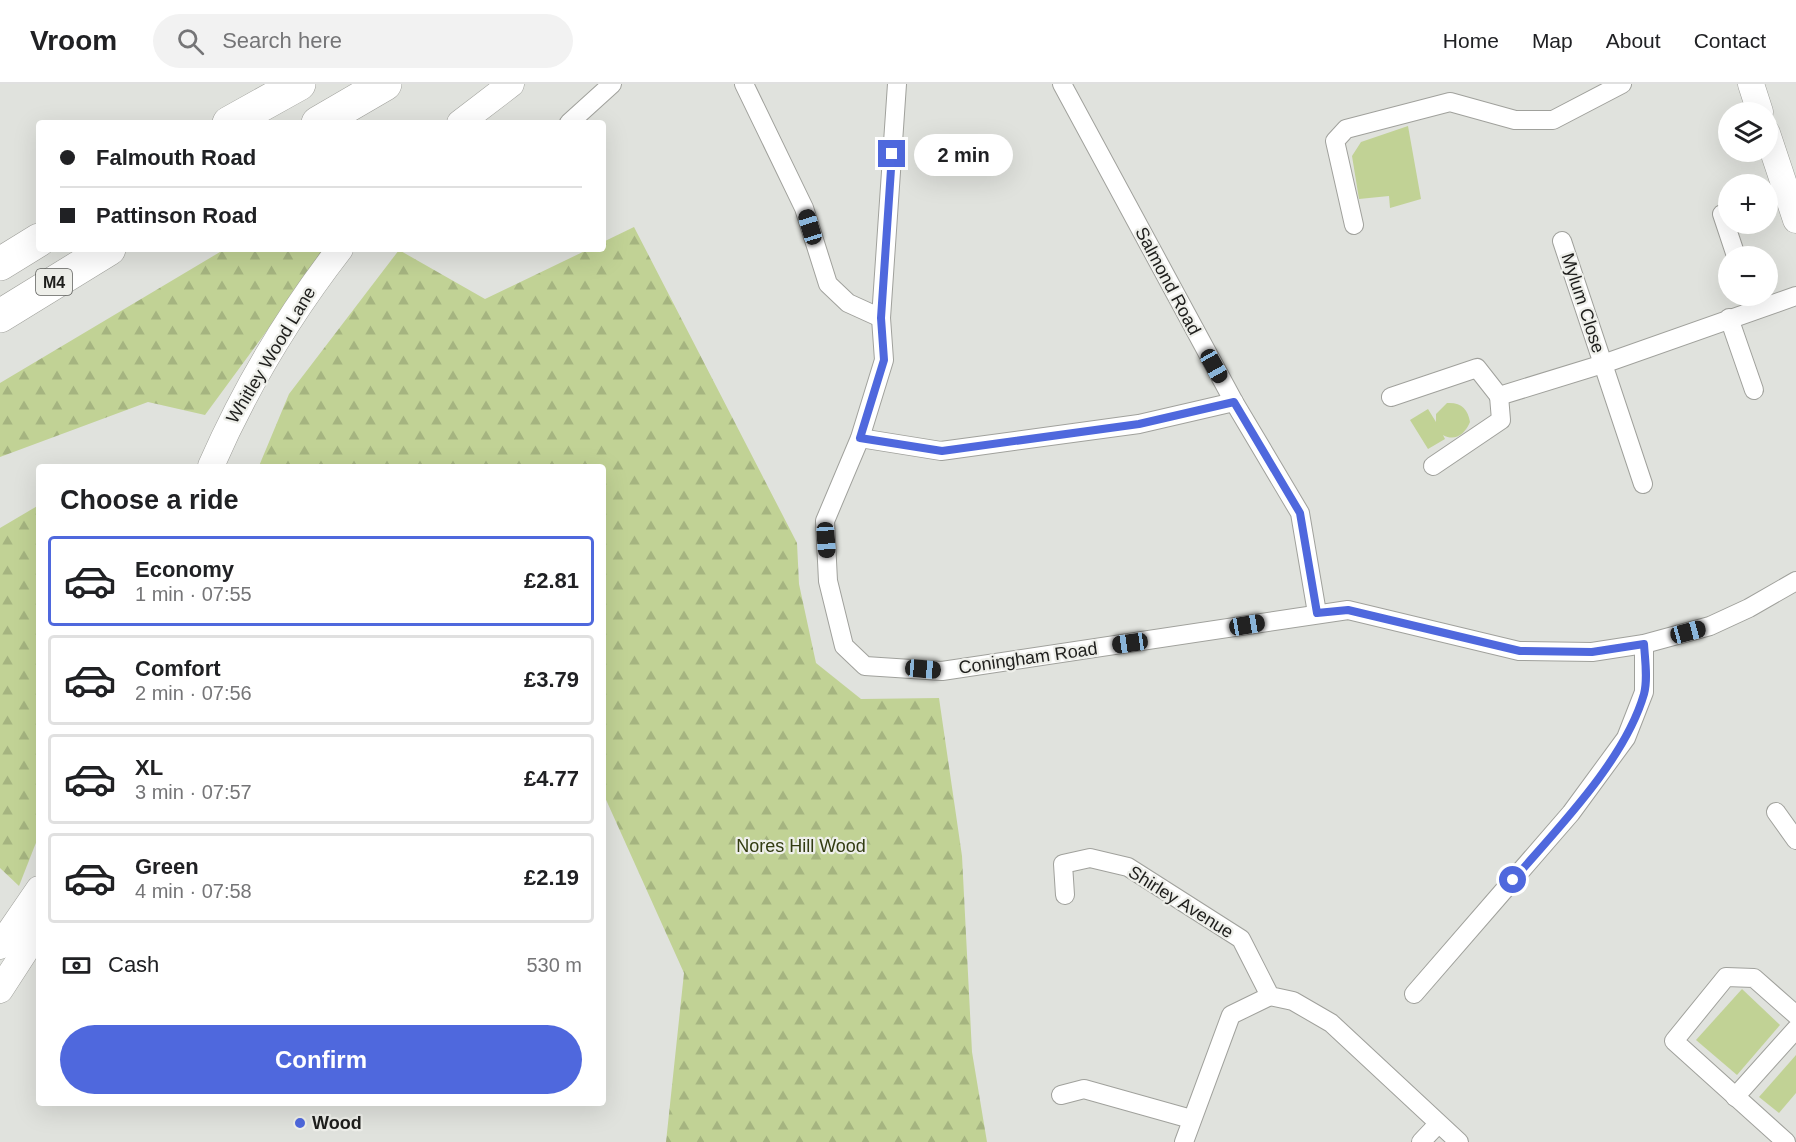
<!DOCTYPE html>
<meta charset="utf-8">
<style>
body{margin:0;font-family:Helvetica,sans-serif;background:#f2f2f2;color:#202124;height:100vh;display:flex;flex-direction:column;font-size:22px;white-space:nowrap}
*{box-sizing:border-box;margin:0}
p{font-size:20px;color:#757577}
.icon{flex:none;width:33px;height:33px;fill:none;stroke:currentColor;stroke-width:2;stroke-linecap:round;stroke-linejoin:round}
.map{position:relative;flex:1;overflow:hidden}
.side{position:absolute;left:36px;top:380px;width:570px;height:642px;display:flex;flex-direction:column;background:#fff;border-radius:6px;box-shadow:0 6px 24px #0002}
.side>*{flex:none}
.hud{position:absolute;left:36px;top:36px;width:570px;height:132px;border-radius:6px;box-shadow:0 6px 24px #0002;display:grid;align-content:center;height:132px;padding:0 24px;background:#fff}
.buttons{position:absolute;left:1718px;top:18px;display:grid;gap:12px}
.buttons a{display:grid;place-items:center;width:60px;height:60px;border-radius:50%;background:#fff;box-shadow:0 6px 24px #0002;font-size:30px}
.end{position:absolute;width:27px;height:27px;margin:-14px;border:8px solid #4f68dd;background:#fff;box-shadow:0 0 0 3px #fff}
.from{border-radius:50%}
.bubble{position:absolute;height:42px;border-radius:21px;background:#fff;box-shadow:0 6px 24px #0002;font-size:20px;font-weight:800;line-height:42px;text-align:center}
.car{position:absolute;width:18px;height:36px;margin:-18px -9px;border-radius:8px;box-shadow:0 0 4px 2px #0007;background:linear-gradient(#222 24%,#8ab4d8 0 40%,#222 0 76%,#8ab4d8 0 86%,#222 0)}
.hud b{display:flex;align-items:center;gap:21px;height:57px;font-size:22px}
.hud b+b{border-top:2px solid #e0e0e0}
.hud i{width:15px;height:15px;background:#202124}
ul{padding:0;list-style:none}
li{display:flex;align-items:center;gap:18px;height:90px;margin:0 12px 9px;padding:0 12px;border:3px solid #e0e0e0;border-radius:6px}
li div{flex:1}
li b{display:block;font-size:22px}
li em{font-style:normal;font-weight:800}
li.on{border-color:#4f68dd}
li>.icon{width:54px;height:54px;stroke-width:1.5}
h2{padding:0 24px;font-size:27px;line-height:72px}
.pay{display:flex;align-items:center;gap:15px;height:66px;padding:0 24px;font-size:22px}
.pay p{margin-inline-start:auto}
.action{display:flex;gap:12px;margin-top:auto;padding:12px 24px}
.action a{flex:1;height:69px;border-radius:36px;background:#4f68dd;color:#fff;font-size:24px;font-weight:800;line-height:69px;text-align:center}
header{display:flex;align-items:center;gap:36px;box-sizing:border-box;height:84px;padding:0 30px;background:#fff;border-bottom:2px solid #e0e0e0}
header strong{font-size:28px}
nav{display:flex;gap:33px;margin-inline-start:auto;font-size:21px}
.search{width:420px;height:54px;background:#f2f2f2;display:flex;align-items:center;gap:15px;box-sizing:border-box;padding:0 21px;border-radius:33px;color:#757577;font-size:22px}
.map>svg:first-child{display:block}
.green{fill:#c1d295}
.forest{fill:url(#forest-firs)}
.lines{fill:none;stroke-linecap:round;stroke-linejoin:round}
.street-casing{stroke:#a0a19c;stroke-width:20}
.secondary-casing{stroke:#a0a19c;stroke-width:27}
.highway-casing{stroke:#a0a19c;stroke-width:34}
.street{stroke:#fff;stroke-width:18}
.secondary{stroke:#fff;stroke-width:26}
.highway{stroke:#fff;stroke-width:33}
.route{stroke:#4f68dd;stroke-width:8}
.poi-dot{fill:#4f68dd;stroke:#eeefea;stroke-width:2}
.labels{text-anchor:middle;stroke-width:4.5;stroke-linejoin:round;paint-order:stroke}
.shield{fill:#eeefea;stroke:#5c5d5a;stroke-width:1.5}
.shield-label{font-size:16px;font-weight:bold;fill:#1e1e1c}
.street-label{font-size:18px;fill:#1e1e1c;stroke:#eeefea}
.park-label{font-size:18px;fill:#323b11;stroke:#eeefea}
.poi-label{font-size:18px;font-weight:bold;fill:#1e1e1c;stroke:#eeefea;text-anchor:start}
</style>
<header>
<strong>Vroom</strong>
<div class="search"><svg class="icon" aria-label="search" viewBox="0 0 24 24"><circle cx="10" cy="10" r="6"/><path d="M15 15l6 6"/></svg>Search here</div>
<nav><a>Home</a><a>Map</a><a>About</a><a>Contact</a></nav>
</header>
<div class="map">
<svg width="1796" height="1058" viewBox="0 0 1796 1058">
<defs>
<pattern id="forest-firs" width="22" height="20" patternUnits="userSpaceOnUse" patternTransform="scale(1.5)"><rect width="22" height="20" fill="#c1d295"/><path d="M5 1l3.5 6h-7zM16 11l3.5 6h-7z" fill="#a5b480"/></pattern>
</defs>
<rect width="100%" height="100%" fill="#e0e2dd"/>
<g class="green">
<polygon points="1408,42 1421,115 1390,124 1389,112 1359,115 1352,72 1361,58"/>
<path d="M1447,319c14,-1 21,6 23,19 -5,12 -15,20 -27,13l2,4 -17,10 -18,-29 18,-11 8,13v-8z"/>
<polygon points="1742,905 1780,941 1737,991 1696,956"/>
<polygon points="1796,971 1796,1009 1779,1029 1759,1013"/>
</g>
<g class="forest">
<polygon points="634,143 797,459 799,500 816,579 861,615 939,614 962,772 972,968 987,1058 666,1058 684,889 603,709 603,382 259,382 289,310 399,166 485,215 589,165 603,165 603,158"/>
<polygon points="225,165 327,165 205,331 148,318 0,373 0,299"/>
<polygon points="39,421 39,751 19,802 0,784 0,444"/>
</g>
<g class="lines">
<defs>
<g id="street">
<polyline points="744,0 804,124 828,200 848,219 881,234"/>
<polyline points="897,0 881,234 884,276 860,354 825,437 828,497 844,562 865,582 942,587 1348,526 1519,567 1592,568 1644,560 1710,542 1749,524 1796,497"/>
<polyline points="1062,0 1234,318 1300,429 1317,529"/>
<polyline points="569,39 612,0"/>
<polyline points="1722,130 1736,172"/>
<polyline points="1354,141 1335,57 1346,45 1450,18 1515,36 1553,36 1622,0"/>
<polyline points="1562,157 1643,400"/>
<polyline points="1729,234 1754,306"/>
<polyline points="1391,313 1477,284 1499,312 1603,280 1796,212"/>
<polyline points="860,354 941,367 1139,340 1234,318"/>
<polyline points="1433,382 1501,336 1499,312"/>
<polyline points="1776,728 1796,756"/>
<polyline points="1065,811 1063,780 1090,774 1128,783 1241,855 1270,912 1293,917 1331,939 1459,1058"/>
<polyline points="1414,910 1571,729 1626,654 1644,608 1644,560"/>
<polyline points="1061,1011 1084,1005 1191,1035"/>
<polyline points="1735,1013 1796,945"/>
<polyline points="1184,1058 1231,931 1270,912"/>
<polyline points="1421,1058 1438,1040"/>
<polyline points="1786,1058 1674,957 1726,893 1754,894 1796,931"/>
</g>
<g id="secondary">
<polyline points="1751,0 1760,28"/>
<polyline points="460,39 511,0"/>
<polyline points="1767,49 1796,136"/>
<path d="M211,382c34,-78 77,-150 129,-217"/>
<polyline points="0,862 39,805"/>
<polyline points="0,906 24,869 39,836"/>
</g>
<g id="highway">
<polyline points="229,39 299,0"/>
<polyline points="318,39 385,0"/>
<polyline points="0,180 39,156"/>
<polyline points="0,232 109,165"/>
</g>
</defs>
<use href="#street" class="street-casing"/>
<use href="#secondary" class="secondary-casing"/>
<use href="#highway" class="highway-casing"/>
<use href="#street" class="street"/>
<use href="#secondary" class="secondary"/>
<use href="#highway" class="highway"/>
</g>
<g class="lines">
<path class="route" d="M892,70l-11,164 3,42 -24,78 82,13 197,-27 95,-22 66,111 17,100 31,-3 172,41 72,1 52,-8c1,16 4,35 0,50 -19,66 -86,134 -131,186"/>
</g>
<circle class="poi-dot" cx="300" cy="1039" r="6"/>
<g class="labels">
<rect class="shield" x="36" y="185" width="36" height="26" rx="4.5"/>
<g class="shield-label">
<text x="54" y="204">M4</text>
</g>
<g class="street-label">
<text transform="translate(1168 197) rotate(62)" y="6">Salmond Road</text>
<text transform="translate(1583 219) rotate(72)" y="6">Mylum Close</text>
<text transform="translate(271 271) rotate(-59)" y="6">Whitley Wood Lane</text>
<text transform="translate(1028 574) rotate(-8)" y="6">Coningham Road</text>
<text transform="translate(1181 818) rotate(32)" y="6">Shirley Avenue</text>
</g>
<g class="park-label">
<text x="801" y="768">Nores Hill Wood</text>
</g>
<g class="poi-label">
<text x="312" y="1045">Wood</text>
</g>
</g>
</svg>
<div class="buttons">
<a><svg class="icon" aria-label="layers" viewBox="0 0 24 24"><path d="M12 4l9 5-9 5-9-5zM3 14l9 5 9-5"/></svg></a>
<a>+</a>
<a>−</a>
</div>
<i class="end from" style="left:1513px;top:796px"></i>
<i class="end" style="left:892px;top:70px"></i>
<div class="bubble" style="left:914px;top:50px;width:99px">2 min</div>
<i class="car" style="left:810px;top:143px;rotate:343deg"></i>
<i class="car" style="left:1214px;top:282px;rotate:151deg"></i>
<i class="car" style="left:826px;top:456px;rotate:176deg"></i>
<i class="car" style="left:1247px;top:541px;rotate:80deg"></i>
<i class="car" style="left:1688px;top:548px;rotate:75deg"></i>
<i class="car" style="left:1130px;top:559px;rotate:262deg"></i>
<i class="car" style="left:923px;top:585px;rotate:95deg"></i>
<div class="hud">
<b><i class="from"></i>Falmouth Road</b>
<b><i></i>Pattinson Road</b>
</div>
<section class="side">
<h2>Choose a ride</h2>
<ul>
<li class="on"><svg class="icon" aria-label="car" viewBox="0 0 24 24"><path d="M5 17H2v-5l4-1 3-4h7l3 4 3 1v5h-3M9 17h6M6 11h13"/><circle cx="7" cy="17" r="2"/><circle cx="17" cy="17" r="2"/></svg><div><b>Economy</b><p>1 min · 07:55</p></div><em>£2.81</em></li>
<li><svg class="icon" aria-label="car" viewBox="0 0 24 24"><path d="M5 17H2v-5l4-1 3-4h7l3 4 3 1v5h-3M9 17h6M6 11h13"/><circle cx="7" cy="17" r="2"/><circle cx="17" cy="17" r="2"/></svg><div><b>Comfort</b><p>2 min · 07:56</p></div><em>£3.79</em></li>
<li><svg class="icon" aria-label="car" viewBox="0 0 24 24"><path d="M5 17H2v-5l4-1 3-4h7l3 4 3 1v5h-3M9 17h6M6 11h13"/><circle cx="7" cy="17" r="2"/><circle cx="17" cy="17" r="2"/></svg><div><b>XL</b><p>3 min · 07:57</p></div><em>£4.77</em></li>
<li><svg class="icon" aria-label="car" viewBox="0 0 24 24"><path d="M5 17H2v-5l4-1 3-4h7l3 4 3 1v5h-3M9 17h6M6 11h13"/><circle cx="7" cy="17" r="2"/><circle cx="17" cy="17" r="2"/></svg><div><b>Green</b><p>4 min · 07:58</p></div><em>£2.19</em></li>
</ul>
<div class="pay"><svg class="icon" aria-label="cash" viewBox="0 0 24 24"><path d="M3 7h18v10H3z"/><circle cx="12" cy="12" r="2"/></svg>Cash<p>530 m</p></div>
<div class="action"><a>Confirm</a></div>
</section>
</div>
